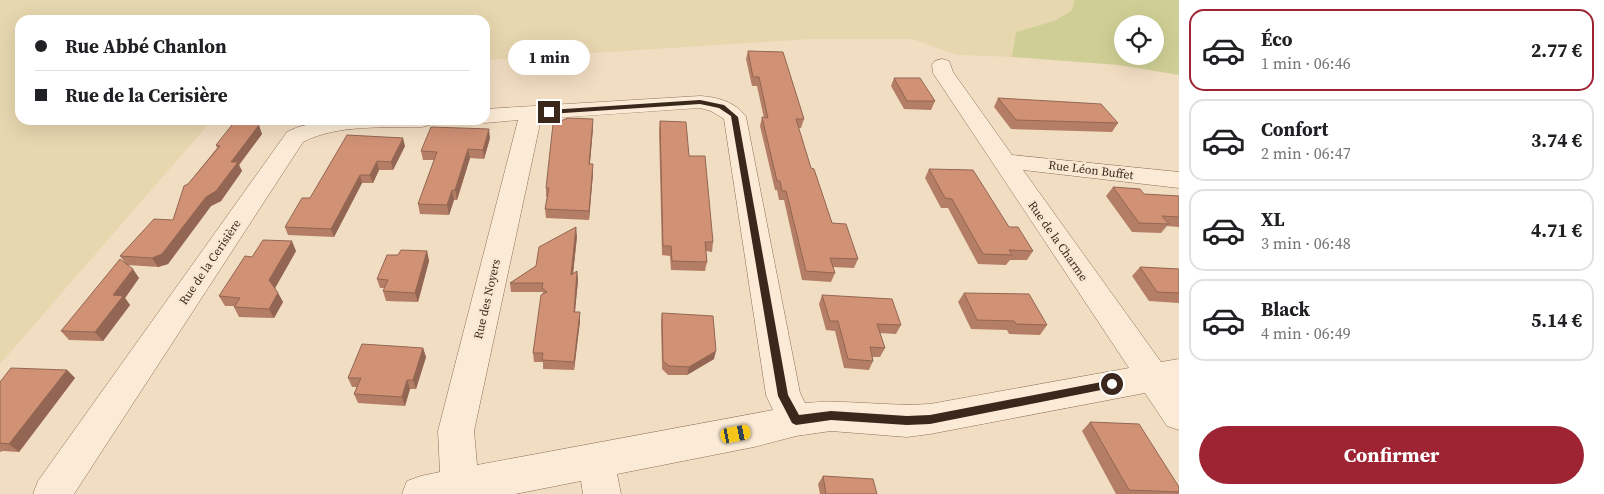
<!DOCTYPE html>
<html lang="fr">
<meta charset="utf-8">
<style>
body{margin:0;font-family:"Source Serif 4",serif;background:#f2f2f2;color:#202124;height:100vh;display:flex;flex-direction:column;font-size:19px;white-space:nowrap}
*{box-sizing:border-box;margin:0}
p{font-size:16px;color:#757577}
.icon{flex:none;width:28px;height:28px;fill:none;stroke:currentColor;stroke-width:2;stroke-linecap:round;stroke-linejoin:round}
.map{position:relative;flex:1;overflow:hidden}
.sheet{display:flex;flex-direction:column;background:#fff;width:425px}
.sheet>*{flex:none}
.top-card{position:absolute;left:15px;top:15px;width:475px;height:110px;border-radius:15px;box-shadow:0 5px 20px #0002;display:grid;align-content:center;height:110px;padding:0 20px;background:#fff}
.controls{position:absolute;left:1114px;top:15px;display:grid;gap:10px}
.controls a{display:grid;place-items:center;width:50px;height:50px;border-radius:50%;background:#fff;box-shadow:0 5px 20px #0002;font-size:25px}
.end{position:absolute;width:22px;height:22px;margin:-11px;border:6px solid #3a281d;background:#fff;box-shadow:0 0 0 2px #fff}
.from{border-radius:50%}
.bubble{position:absolute;height:35px;border-radius:18px;background:#fff;box-shadow:0 5px 20px #0002;font-size:16px;font-weight:700;line-height:35px;text-align:center}
.car{position:absolute;width:15px;height:30px;margin:-15px -8px;border-radius:6px;box-shadow:0 0 4px 1px #0007;background:linear-gradient(#f5c518 24%,#345 0 40%,#f5c518 0 76%,#345 0 86%,#f5c518 0)}
.top-card b{display:flex;align-items:center;gap:18px;height:48px;font-size:19px}
.top-card b+b{border-top:1px solid #e0e0e0}
.top-card i{width:12px;height:12px;background:#202124}
ul{padding:9px 0 0;list-style:none}
li{display:flex;align-items:center;gap:15px;height:82px;margin:0 10px 8px;padding:0 10px;border:2px solid #e0e0e0;border-radius:15px}
li div{flex:1}
li b{display:block;font-size:19px}
li em{font-style:normal;font-weight:700}
li.selected{border-color:#9e2433}
li>.icon{width:45px;height:45px;stroke-width:1.5}
.primary-button{display:flex;gap:10px;margin-top:auto;padding:10px 20px}
.primary-button a{flex:1;height:58px;border-radius:30px;background:#9e2433;color:#fff;font-size:20px;font-weight:700;line-height:58px;text-align:center}
main{display:flex;flex:1;min-height:0}
.map>svg:first-child{display:block}
.farmland{fill:#e7d7af}
.green{fill:#cfcf95;fill-rule:evenodd}
.lines{fill:none;stroke-linecap:round;stroke-linejoin:round}
.minor-casing{stroke:#8c6d58;stroke-width:1}
.minor{fill:#fbebd6;fill-rule:evenodd}
.wall{fill:#b47d65}
.shaded-wall{fill:#926652}
.building{fill:#d19175;stroke:#926652}
.route{fill:#3a281d}
.labels{text-anchor:middle;stroke-width:5;stroke-linejoin:round;paint-order:stroke}
.street-label{font-size:12px;fill:#3a281d;stroke:#f8e8d2}
</style>
<main>
<div class="map">
<svg width="1179" height="494" viewBox="0 0 1179 494">
<rect width="100%" height="100%" fill="#f1ddc2"/>
<polygon class="farmland" points="0,0 1081,0 1075,1 1071,11 1054,21 1016,32 1012,57 958,55 912,39 811,39 485,60 485,20 20,20 20,120 212,120 0,364"/>
<path class="green" d="M1075,0h104v75l-60,-10 -107,-8 4,-25 38,-11 17,-10zM1122,24h33v32h-33z"/>
<g class="lines">
<defs>
<g id="minor">
<path d="M942,59l7,2 4,11 59,83 167,17v16l-156,-18 138,192 18,-3v71l-12,-4 -22,-33 -215,41 -23,3 -76,-6 -35,5 -42,11 -137,27 4,20h-38l-2,-13 -66,13h-113l5,-13 14,-5 19,-4 -2,-41 80,-311 -33,3 -8,-2 8,-1v-11l215,-13c17,1 36,6 46,21l54,276 5,10c42,-4 83,4 125,1l199,-36 -196,-295 -1,-8 3,-4zM700,108l11,3 13,8 42,276 7,15 -296,55 -3,-34 67,-312z"/>
<path d="M328,120h105l-3,5 -8,2c-38,1 -84,-3 -119,15l-229,352h-41l5,-13 249,-349 11,-5z"/>
</g>
</defs>
<use href="#minor" class="minor-casing"/>
<use href="#minor" class="minor"/>
</g>
<g class="wall">
<polygon points="748,51 804,119 801,128 798,128 811,168 832,223 858,259 854,268 833,267 835,273 831,282 802,280 784,200 779,200 777,190 775,190 760,126 762,117 764,118 757,86 752,86 746,59"/>
<polygon points="894,78 935,101 931,110 904,109 891,86"/>
<polygon points="998,98 1118,123 1112,132 1011,129 994,107"/>
<polygon points="254,120 262,134 239,165 242,171 221,201 211,206 168,264 158,267 128,265 139,278 125,298 130,305 103,341 69,340 61,331 126,264 120,256 173,220 188,184 217,148 216,145"/>
<polygon points="660,121 689,156 713,242 712,252 706,251 707,262 705,271 671,270 670,256 662,255 659,130"/>
<polygon points="593,128 590,164 593,173 589,220 546,218 545,209 547,197 546,197 546,188"/>
<polygon points="490,138 484,159 470,158 457,200 454,200 449,215 420,214 418,204 434,160 423,160 421,151"/>
<polygon points="405,146 393,170 379,170 373,183 362,183 334,237 288,235 285,227 310,198"/>
<polygon points="929,169 1009,227 1033,251 1027,260 1010,260 1006,265 978,264 948,208 941,208 925,178"/>
<polygon points="1113,187 1144,194 1179,196 1179,227 1167,226 1161,233 1132,232 1106,196"/>
<polygon points="577,236 573,274 577,271 578,280 575,312 580,321 574,370 543,369 543,362 534,362 533,353 543,292 511,292 510,283 536,266"/>
<polygon points="296,251 275,288 278,293 283,302 274,318 239,317 234,307 234,306 225,306 219,296 252,257"/>
<polygon points="427,251 429,261 418,302 386,301 383,291 385,288 380,288 377,279 398,255"/>
<polygon points="1140,267 1179,269 1179,303 1149,301 1132,276"/>
<polygon points="964,293 1047,325 1040,335 1009,334 1007,330 971,329 958,302"/>
<polygon points="822,295 901,325 896,334 880,333 885,348 880,357 872,357 873,361 869,370 844,368 835,331 826,330 819,304"/>
<polygon points="662,313 714,359 687,375 668,375 662,369 661,322"/>
<polygon points="423,348 426,357 416,389 410,389 405,406 358,403 354,394 357,387 352,387 348,378"/>
<polygon points="67,370 75,378 19,452 3,451 0,452 0,382"/>
<polygon points="1090,422 1179,487 1179,494 1116,494 1082,431"/>
<polygon points="823,476 877,494 820,494 818,484"/>
</g>
<g class="shaded-wall">
<polygon points="593,119 593,128 589,172 589,164"/>
<polygon points="259,125 262,134 239,165 242,171 221,201 211,206 168,264 158,267 152,258 231,162"/>
<polygon points="489,129 490,138 484,159 483,150"/>
<polygon points="403,138 405,146 393,170 391,162"/>
<polygon points="468,149 470,158 457,200 455,190"/>
<polygon points="377,161 379,170 373,183 370,175"/>
<polygon points="593,164 593,173 589,220 589,211"/>
<polygon points="360,175 362,183 334,237 331,229"/>
<polygon points="452,190 454,200 449,215 447,205"/>
<polygon points="576,227 577,236 572,284 571,275"/>
<polygon points="292,241 296,251 274,290 269,280"/>
<polygon points="427,251 429,261 418,302 415,293"/>
<polygon points="133,269 139,278 125,298 130,305 103,341 95,332 113,295"/>
<polygon points="577,271 578,280 574,321 574,312"/>
<polygon points="278,293 283,302 274,318 269,309"/>
<polygon points="580,312 580,321 574,370 574,362"/>
<polygon points="423,348 426,357 416,389 413,380"/>
<polygon points="716,351 714,359 687,375 689,367"/>
<polygon points="67,370 75,378 19,452 9,444"/>
<polygon points="407,380 410,389 405,406 402,397"/>
</g>
<g class="building">
<polygon points="748,51 783,52 804,119 796,119 811,168 814,169 832,223 846,224 858,259 830,258 835,273 806,271 786,191 782,191 780,181 777,181 762,117 768,118 759,77 753,77"/>
<polygon points="894,78 920,78 935,101 907,101"/>
<polygon points="998,98 1101,104 1118,123 1016,120"/>
<polygon points="568,118 593,119 589,164 593,164 589,211 545,209 549,188 546,188 553,124"/>
<polygon points="236,120 252,120 259,125 231,162 238,162 216,191 206,197 162,254 152,258 120,256 154,219 173,220 184,186 188,184 220,146 216,145"/>
<polygon points="660,121 686,122 689,156 705,156 713,242 705,242 707,262 672,261 671,246 663,246"/>
<polygon points="431,127 489,129 483,150 468,149 455,190 452,190 447,205 418,204 437,152 421,151"/>
<polygon points="347,135 403,138 391,162 377,161 370,175 360,175 331,229 285,227 302,198 310,198"/>
<polygon points="929,169 973,170 1009,227 1018,227 1033,251 1009,250 1012,255 983,254 952,199 945,198"/>
<polygon points="1113,187 1140,189 1144,194 1179,196 1179,217 1162,216 1169,224 1139,223"/>
<polygon points="576,227 571,275 577,271 574,312 580,312 574,362 542,360 543,353 533,353 541,295 547,292 542,288 543,283 510,283 536,266 539,247"/>
<polygon points="263,240 292,241 269,280 278,293 269,309 234,307 240,298 219,296 245,256 252,257"/>
<polygon points="401,250 427,251 415,293 383,291 388,280 377,279 387,255 398,255"/>
<polygon points="120,259 133,269 113,295 123,296 95,332 61,331"/>
<polygon points="1140,267 1179,269 1179,293 1157,292"/>
<polygon points="964,293 1029,294 1047,325 1016,324 1014,321 977,320"/>
<polygon points="822,295 892,299 901,325 877,324 885,348 870,347 873,361 848,359 838,321 830,321"/>
<polygon points="662,313 713,316 716,351 689,367 669,366 663,361"/>
<polygon points="362,344 423,348 413,380 407,380 402,397 354,394 361,378 348,378"/>
<polygon points="11,368 67,370 9,444 0,443 0,382"/>
<polygon points="1090,422 1139,424 1179,487 1179,492 1129,490"/>
<polygon points="823,476 873,479 877,494 826,494"/>
</g>
<polygon class="route" points="700,100 724,105 738,117 788,395 799,415 831,411 907,416 930,415 1112,380 1116,381 1116,387 930,424 907,425 831,420 796,425 792,423 778,396 731,116 719,108 700,104 549,114 546,112 549,110"/>
<g class="labels">
<g class="street-label">
<text transform="translate(1091 170) rotate(7)" y="4">Rue Léon Buffet</text>
<text transform="translate(1058 241) rotate(55)" y="4">Rue de la Charme</text>
<text transform="translate(210 262) rotate(-56)" y="4">Rue de la Cerisière</text>
<text transform="translate(487 299) rotate(-77)" y="4">Rue des Noyers</text>
</g>
</g>
</svg>
<div class="controls">
<a><svg class="icon" aria-label="locate" viewBox="0 0 24 24"><circle cx="12" cy="12" r="6"/><path d="M12 2v4M12 18v4M2 12h4M18 12h4"/></svg></a>
</div>
<i class="end from" style="left:1112px;top:384px"></i>
<i class="end" style="left:549px;top:112px"></i>
<div class="bubble" style="left:508px;top:40px;width:82px">1 min</div>
<i class="car" style="left:736px;top:434px;rotate:79deg"></i>
<div class="top-card">
<b><i class="from"></i>Rue Abbé Chanlon</b>
<b><i></i>Rue de la Cerisière</b>
</div>
</div>
<section class="sheet">
<ul>
<li class="selected"><svg class="icon" aria-label="car" viewBox="0 0 24 24"><path d="M5 17H2v-5l4-1 3-4h7l3 4 3 1v5h-3M9 17h6M6 11h13"/><circle cx="7" cy="17" r="2"/><circle cx="17" cy="17" r="2"/></svg><div><b>Éco</b><p>1 min · 06:46</p></div><em>2.77 €</em></li>
<li><svg class="icon" aria-label="car" viewBox="0 0 24 24"><path d="M5 17H2v-5l4-1 3-4h7l3 4 3 1v5h-3M9 17h6M6 11h13"/><circle cx="7" cy="17" r="2"/><circle cx="17" cy="17" r="2"/></svg><div><b>Confort</b><p>2 min · 06:47</p></div><em>3.74 €</em></li>
<li><svg class="icon" aria-label="car" viewBox="0 0 24 24"><path d="M5 17H2v-5l4-1 3-4h7l3 4 3 1v5h-3M9 17h6M6 11h13"/><circle cx="7" cy="17" r="2"/><circle cx="17" cy="17" r="2"/></svg><div><b>XL</b><p>3 min · 06:48</p></div><em>4.71 €</em></li>
<li><svg class="icon" aria-label="car" viewBox="0 0 24 24"><path d="M5 17H2v-5l4-1 3-4h7l3 4 3 1v5h-3M9 17h6M6 11h13"/><circle cx="7" cy="17" r="2"/><circle cx="17" cy="17" r="2"/></svg><div><b>Black</b><p>4 min · 06:49</p></div><em>5.14 €</em></li>
</ul>
<div class="primary-button"><a>Confirmer</a></div>
</section>
</main>
